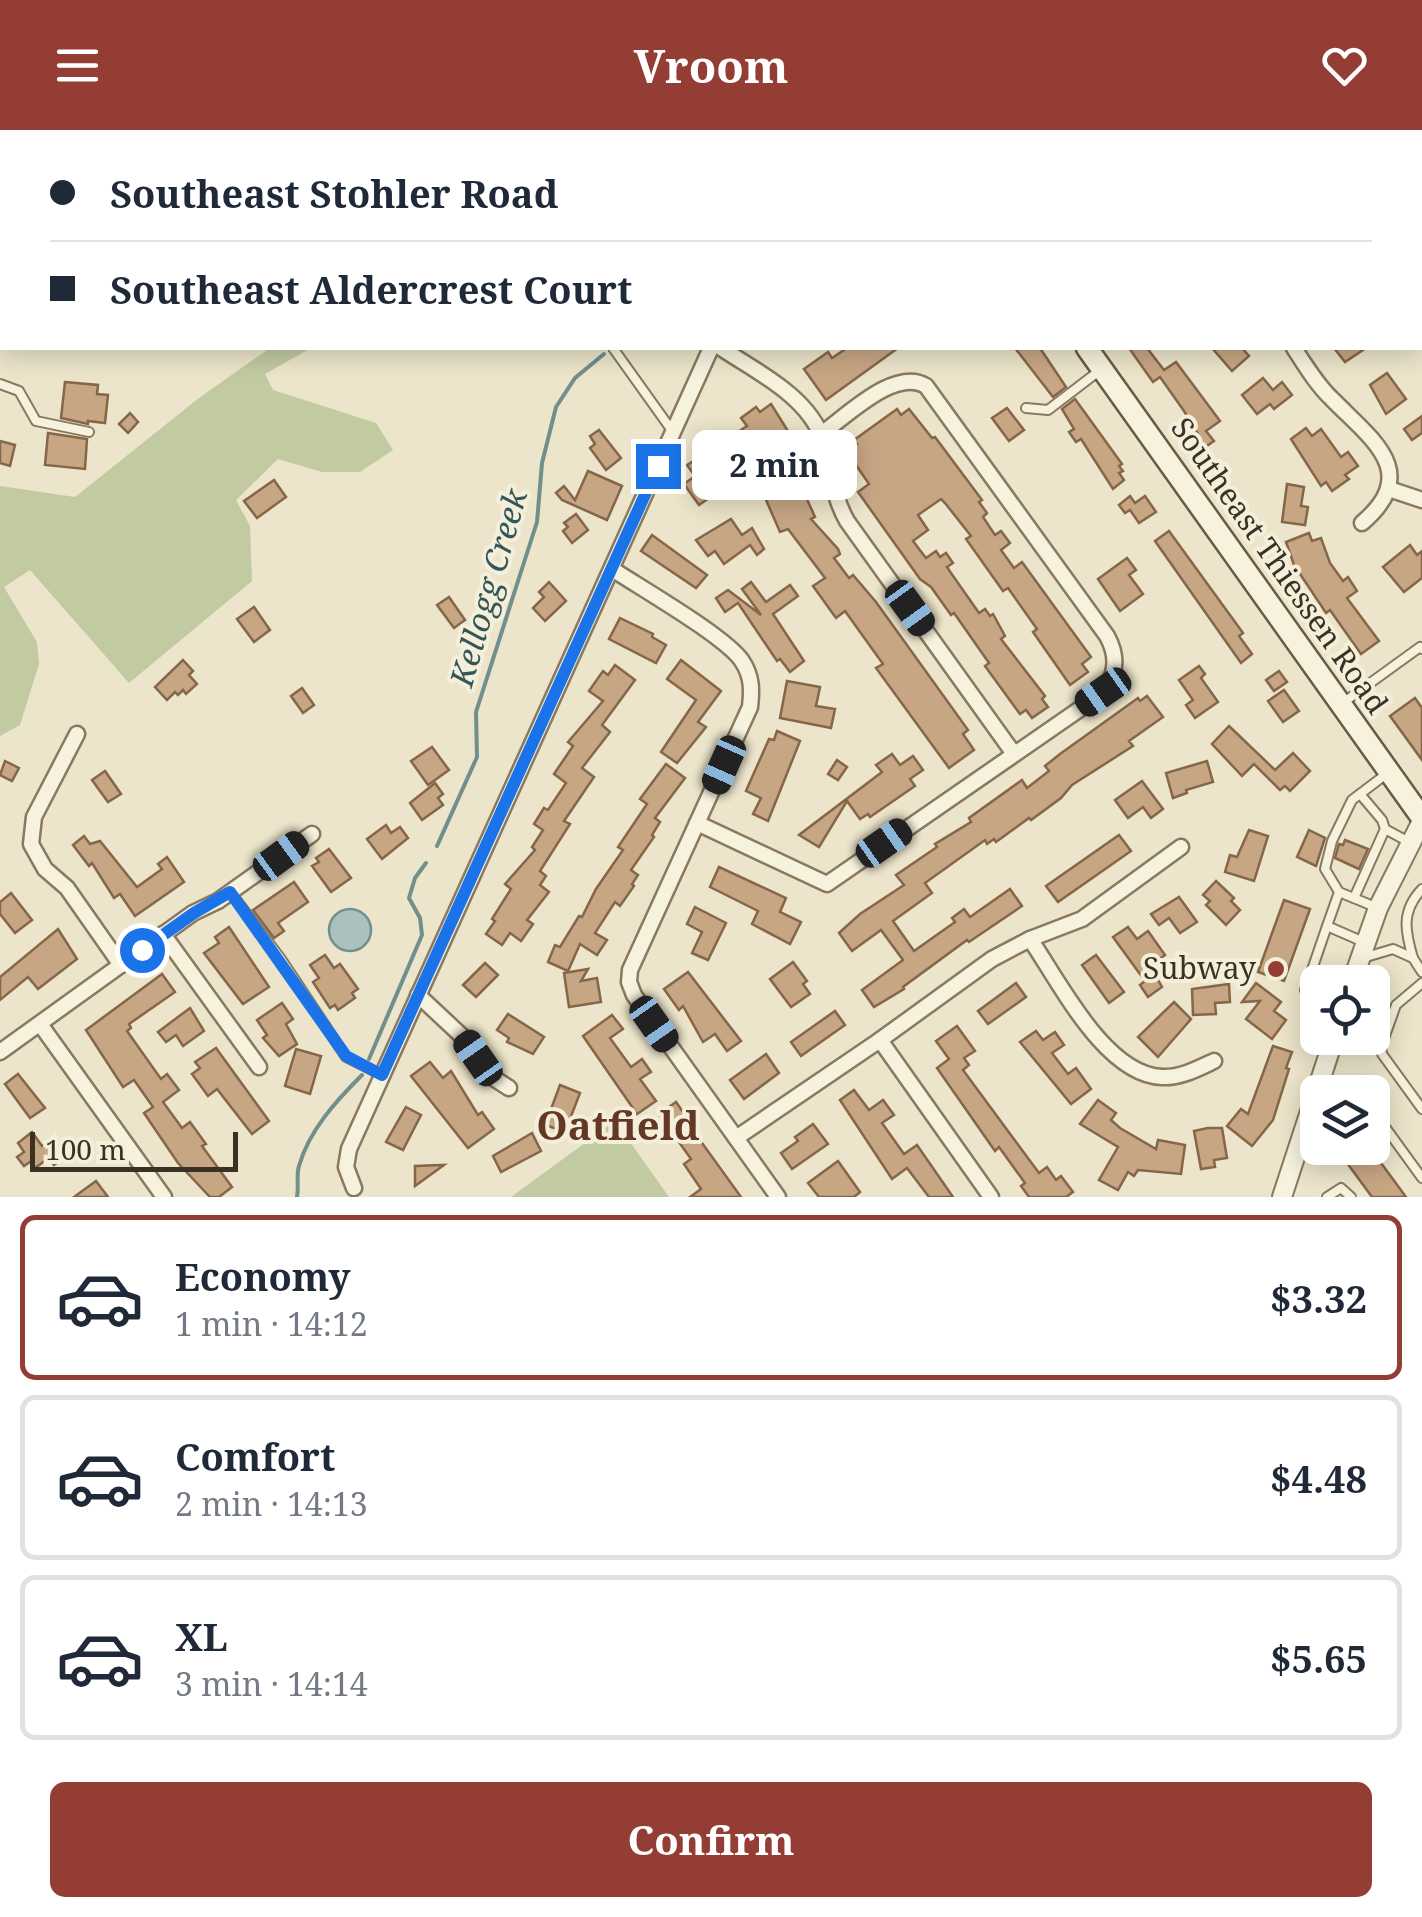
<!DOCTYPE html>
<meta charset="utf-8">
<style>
body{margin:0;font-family:"Noto Serif",serif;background:#f2f2f3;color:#1f2937;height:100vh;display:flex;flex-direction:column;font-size:38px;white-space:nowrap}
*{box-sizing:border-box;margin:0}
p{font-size:32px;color:#747a83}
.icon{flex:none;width:55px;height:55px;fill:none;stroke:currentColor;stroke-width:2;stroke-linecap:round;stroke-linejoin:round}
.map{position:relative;height:1067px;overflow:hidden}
.panel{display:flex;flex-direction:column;background:#fff;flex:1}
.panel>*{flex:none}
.guide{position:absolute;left:0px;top:0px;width:1422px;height:220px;box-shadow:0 5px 25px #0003;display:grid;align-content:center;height:220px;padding:0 50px;background:#fff}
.buttons{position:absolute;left:1300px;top:835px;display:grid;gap:20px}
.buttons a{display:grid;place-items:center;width:90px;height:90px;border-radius:15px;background:#fff;box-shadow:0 5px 25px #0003;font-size:50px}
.scale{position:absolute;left:30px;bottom:25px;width:208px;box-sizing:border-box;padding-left:10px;border:5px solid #3a3023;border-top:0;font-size:28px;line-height:35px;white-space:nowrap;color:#3a3023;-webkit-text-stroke:8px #f4efda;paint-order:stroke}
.end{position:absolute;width:45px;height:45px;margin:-22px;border:12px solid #1a73e8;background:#fff;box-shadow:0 0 0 5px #fff}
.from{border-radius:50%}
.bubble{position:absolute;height:70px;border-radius:15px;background:#fff;box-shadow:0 5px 25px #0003;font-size:32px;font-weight:700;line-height:70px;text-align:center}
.car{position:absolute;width:30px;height:60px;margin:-30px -15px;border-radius:12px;box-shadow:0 0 8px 2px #0007;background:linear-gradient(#222 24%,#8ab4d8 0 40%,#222 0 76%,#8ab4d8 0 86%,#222 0)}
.guide b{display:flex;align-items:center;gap:35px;height:95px;font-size:38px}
.guide b+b{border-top:2px solid #e0e1e3}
.guide i{width:25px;height:25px;background:#1f2937}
ul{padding:18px 0 0;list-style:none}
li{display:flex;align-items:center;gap:30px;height:165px;margin:0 20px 15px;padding:0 30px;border:5px solid #e0e1e3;border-radius:15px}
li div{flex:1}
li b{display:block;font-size:38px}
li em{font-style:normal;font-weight:700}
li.on{border-color:#933d35}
li>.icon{width:90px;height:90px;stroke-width:1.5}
.action{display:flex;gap:20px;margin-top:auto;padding:20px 50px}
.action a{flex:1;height:115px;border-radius:15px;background:#933d35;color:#fff;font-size:40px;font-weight:700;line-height:115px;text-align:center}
header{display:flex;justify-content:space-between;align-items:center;height:130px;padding:0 50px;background:#933d35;color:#fff;font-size:45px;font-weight:700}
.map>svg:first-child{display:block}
.green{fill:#c1caa0}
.water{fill:#abc1bd;stroke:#728f8b;stroke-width:2.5}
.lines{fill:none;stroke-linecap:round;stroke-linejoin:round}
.stream{stroke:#728f8b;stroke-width:4}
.building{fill:#c7a684;stroke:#856648;stroke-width:2.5}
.service-casing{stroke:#887960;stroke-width:12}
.minor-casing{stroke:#887960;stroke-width:19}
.tertiary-casing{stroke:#887960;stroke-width:22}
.secondary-casing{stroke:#6a5a43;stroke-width:25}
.service{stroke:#f7f2de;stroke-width:8}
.minor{stroke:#f7f2de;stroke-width:14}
.tertiary{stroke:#f7f2de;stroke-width:18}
.secondary{stroke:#f7f2de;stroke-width:20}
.route{stroke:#1a73e8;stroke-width:12}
.poi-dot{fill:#933d35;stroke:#f4efda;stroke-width:4}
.labels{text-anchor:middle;stroke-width:8;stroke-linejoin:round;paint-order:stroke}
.street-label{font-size:30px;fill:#3a3023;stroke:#f4efda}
.poi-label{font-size:30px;fill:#3a3023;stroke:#f4efda;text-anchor:end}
.water-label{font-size:32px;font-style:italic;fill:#335758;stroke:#f4efda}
.district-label{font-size:40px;font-weight:bold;fill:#633825;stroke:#f4efda}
</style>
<header><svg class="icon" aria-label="menu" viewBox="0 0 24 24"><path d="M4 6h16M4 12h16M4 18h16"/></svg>Vroom<svg class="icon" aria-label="heart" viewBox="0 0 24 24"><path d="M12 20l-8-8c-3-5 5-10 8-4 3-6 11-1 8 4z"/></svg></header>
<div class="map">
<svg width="1422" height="1067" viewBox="0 0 1422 1067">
<rect width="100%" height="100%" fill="#ece5cb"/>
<g class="green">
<polygon points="270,218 311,218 265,244 273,260 376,293 393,320 360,342 322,342 278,329 236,370 250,396 252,451 129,553 30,440 4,457 37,512 39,534 20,595 0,606 0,356 75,367 199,268"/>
<polygon points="615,991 669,1067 511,1067"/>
</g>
<circle class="water" cx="350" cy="800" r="21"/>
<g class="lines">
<g class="stream">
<polyline points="777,2 779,0"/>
<polyline points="437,716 477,627 476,582 537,392 542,333 556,277 575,248 604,224"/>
<polyline points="369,929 422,805 420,788 409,768 415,748 426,733"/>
<path d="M297,1067c2,-10 -1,-22 2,-31 10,-36 38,-66 63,-91"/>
</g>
</g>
<g class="building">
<polygon points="847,218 898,218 826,270 804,239 828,222 832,228"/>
<polygon points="1015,218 1040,218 1066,257 1053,267"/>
<polygon points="1129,218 1147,218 1164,240 1176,232 1220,291 1206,301 1214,311 1201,320 1192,308 1198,304 1184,281 1160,247 1153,252"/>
<polygon points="1212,218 1242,218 1249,226 1232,241"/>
<polygon points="1334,218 1366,218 1345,232"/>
<polygon points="1387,243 1406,269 1386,284 1370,255"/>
<polygon points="1263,248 1273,260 1282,252 1292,265 1274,279 1270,274 1257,284 1242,265"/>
<polygon points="65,252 98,255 97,264 108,265 105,293 88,291 88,294 61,288"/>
<polygon points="1075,269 1122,334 1119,336 1123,341 1119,343 1124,350 1113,359 1081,309 1076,312 1069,302 1074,299 1062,279"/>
<polygon points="771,274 796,314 793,316 801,334 789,339 802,368 806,367 815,387 811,389 838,419 840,424 834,428 849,448 853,445 876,472 968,600 963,604 974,620 949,638 876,538 883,534 845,481 836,488 813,456 825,448 788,399 780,402 766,370 785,362 762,308 711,343 722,359 699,375 684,354 695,346 687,335 747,296 741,288 756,277 760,282"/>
<polygon points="1007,278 1024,300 1009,311 992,288"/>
<polygon points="897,279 901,285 909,279 932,308 935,307 982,370 979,372 987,383 983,387 995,405 1001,401 1010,413 1001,420 1014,438 1022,432 1091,527 1082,534 1088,542 1070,555 1033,502 1037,499 1008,458 1003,461 966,409 971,406 945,373 941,369 918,385 928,400 913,411 926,428 936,421 940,427 946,423 953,433 947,437 951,443 979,483 985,479 990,486 993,484 1005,506 1001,509 1045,566 1042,569 1048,577 1032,588 1026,580 1020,584 985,536 989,533 954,483 951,485 931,457 920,449 858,362 869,354 847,322 857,314 854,310"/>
<polygon points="130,283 138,292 128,303 119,294"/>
<polygon points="1422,286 1422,303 1412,310 1404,299"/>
<polygon points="1306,298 1312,306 1321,299 1341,327 1348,322 1358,336 1345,345 1349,349 1332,361 1326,352 1321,356 1291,309"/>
<polygon points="599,300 621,328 606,340 590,318 595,314 590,306"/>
<polygon points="48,303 87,309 85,339 45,335"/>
<polygon points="0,311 15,315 10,336 0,333"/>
<polygon points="588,341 622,356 607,390 562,370 556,363 564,356 575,370"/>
<polygon points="274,350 286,367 257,388 244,371"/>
<polygon points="1287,354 1304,357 1301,376 1308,377 1305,395 1282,392"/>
<polygon points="1130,366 1135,373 1145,366 1156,382 1139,393 1130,380 1125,383 1119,375"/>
<polygon points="576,384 588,400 572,413 563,401 568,397 564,393"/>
<polygon points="731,389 742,405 752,398 764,419 757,425 750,415 724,434 715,421 708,426 696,410"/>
<polygon points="1169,401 1243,503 1239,506 1252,524 1241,533 1155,411"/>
<polygon points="1309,403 1312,411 1321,408 1330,433 1343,451 1348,447 1357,461 1347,468 1379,511 1361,524 1330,480 1326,483 1294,435 1286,412"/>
<polygon points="652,405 707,445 696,458 641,421"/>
<polygon points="1410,415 1417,425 1422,421 1422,448 1404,462 1383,437"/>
<polygon points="1127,428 1136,440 1129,445 1143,464 1120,481 1098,449"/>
<polygon points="549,452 566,471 545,491 533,478 544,467 539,462"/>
<polygon points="751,452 766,472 790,455 798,466 773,484 804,531 790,542 780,529 777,531 738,473 725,482 716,468 728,460 761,485 742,459"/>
<polygon points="449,467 465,490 454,498 437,475"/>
<polygon points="254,477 270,500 254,512 237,489"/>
<polygon points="620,488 653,504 652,507 666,515 656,533 609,509"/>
<polygon points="183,530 193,541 189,545 197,554 186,564 183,560 178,565 175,562 167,570 155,557"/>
<polygon points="681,530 721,561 698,592 706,597 677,633 661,622 696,570 667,549"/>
<polygon points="615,535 635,550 602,595 610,602 582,638 594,647 564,691 570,694 540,741 546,746 540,755 549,762 527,790 533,794 521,811 510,803 502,815 486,804 495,791 492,789 511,759 505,754 535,720 532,717 543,700 534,694 544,678 548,680 566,653 554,644 573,616 568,612 603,571 589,561 603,541 608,545"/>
<polygon points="1199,536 1205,544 1201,548 1218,572 1195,588 1186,575 1193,570 1179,550"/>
<polygon points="1279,541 1287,552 1274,561 1266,550"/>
<polygon points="787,551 820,557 816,576 835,579 831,598 780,588"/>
<polygon points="302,558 314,575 303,583 291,566"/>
<polygon points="1284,560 1299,581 1283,592 1268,571"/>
<polygon points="1147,566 1163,587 1129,611 1133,616 1072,655 1061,668 1031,690 1029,688 996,712 994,709 987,714 985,710 925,753 932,763 893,791 914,821 955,792 952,788 964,779 970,787 1010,759 1022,776 969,812 967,810 903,857 904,859 874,877 862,860 903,830 881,800 852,821 839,803 860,784 904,755 896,745 937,717 935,714 971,692 969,688 1022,650 1027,658 1049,641 1045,636 1060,624 1138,568 1140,571"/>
<polygon points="1415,568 1422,578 1422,630 1390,586"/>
<polygon points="1229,596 1275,640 1293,623 1310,641 1290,661 1285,656 1280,660 1254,634 1242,646 1212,614"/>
<polygon points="777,601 800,611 768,691 753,684 761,668 746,661 769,609 774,610"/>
<polygon points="432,617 449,640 428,655 411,631"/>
<polygon points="892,624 900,635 913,626 923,640 910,649 915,656 870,687 868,684 860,689 847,671 819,717 799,705 882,642 876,635"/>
<polygon points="837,630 847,637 838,650 828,644"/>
<polygon points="5,631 19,638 12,651 0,645"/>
<polygon points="1207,631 1213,652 1186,660 1187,663 1173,668 1166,643"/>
<polygon points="666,634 685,648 655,688 660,692 652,705 654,707 631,740 638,745 632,754 634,756 620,776 615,772 595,803 607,810 597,825 580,814 568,841 548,832 555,815 560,817 579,786 582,787 596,759 623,720 618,717 647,674 640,669"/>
<polygon points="105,641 121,664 108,672 92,650"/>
<polygon points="1142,651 1163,679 1151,688 1143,677 1128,688 1115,670"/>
<polygon points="435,653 443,664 438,668 443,675 422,690 410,673"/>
<polygon points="386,695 391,703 400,697 408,708 382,729 367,709"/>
<polygon points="1249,700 1268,706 1254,751 1225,742 1230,725 1237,727"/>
<polygon points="1309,700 1325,708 1316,736 1297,727"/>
<polygon points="1119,705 1131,721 1058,772 1046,756"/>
<polygon points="84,706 90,714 100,711 137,757 162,739 158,734 167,727 184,752 135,786 120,764 114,768 92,733 89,736 73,715"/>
<polygon points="1345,710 1368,719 1359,739 1335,728 1339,714 1343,715"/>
<polygon points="329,719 351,748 331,762 312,736 319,732 316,728"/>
<polygon points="719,737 786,768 780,782 801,792 790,814 752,794 758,781 710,757"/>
<polygon points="1216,751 1234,768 1231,771 1240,780 1226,795 1206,775 1210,771 1203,765"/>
<polygon points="294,752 308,772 278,793 284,801 274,808 253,780"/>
<polygon points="11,763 32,790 15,803 0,784 0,772"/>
<polygon points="1179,767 1197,792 1180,803 1169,788 1159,795 1151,784"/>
<polygon points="1284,770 1310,779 1284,851 1258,842"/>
<polygon points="695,777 726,793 708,830 692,823 702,802 687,794"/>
<polygon points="229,797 269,857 243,874 204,823 219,813 215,807"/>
<polygon points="1128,797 1137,809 1148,801 1165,825 1150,836 1162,857 1148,867 1140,855 1145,851 1113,807"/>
<polygon points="58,799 77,829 38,859 28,847 0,870 0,847"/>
<polygon points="325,825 334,838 340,834 358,859 352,863 355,868 338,880 335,875 330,878 313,852 319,848 310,835"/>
<polygon points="1096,825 1124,862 1109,873 1082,835"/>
<polygon points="793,832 807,851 803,854 810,864 791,877 770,849"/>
<polygon points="485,833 498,845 476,867 463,855"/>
<polygon points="588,839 581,851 597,848 601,872 569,877 564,843"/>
<polygon points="688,842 741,911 727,921 715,904 703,912 683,876 679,880 664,859"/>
<polygon points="162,844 175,862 129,894 131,898 127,901 161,949 167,944 179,960 163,972 182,998 190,992 206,1014 202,1016 232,1057 219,1067 210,1067 178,1033 144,983 153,977 134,950 123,957 86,900"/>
<polygon points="1016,853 1026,867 988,894 978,881"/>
<polygon points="1256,853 1281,872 1274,881 1286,890 1272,909 1246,889 1260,871 1242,872"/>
<polygon points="1229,854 1230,872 1215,873 1216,884 1193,885 1192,859"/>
<polygon points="1174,872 1191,889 1158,927 1138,907"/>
<polygon points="282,873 293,889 286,894 297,914 279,926 263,908 267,905 257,890"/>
<polygon points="190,878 204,901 183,916 176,905 166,912 158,902"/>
<polygon points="835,881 845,895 801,926 791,912"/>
<polygon points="508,884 544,907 533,924 507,912 509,908 497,900"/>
<polygon points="612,885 623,899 610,908 631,937 642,929 651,942 640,949 656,971 637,984 583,906"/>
<polygon points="957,896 975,921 964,928 969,935 963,940 1039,1043 1047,1037 1056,1050 1061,1046 1073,1062 1066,1067 1029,1067 1021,1056 1025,1053 999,1017 995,1021 937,938 949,929 936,911"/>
<polygon points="1036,901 1043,910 1055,902 1064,915 1052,923 1068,944 1076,938 1091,959 1071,974 1020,912"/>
<polygon points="1273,916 1292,922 1286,938 1289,939 1273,990 1252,1016 1227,996 1241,979 1248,984"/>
<polygon points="216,918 269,991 252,1004 217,959 208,966 192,944 200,938 195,932"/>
<polygon points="296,919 321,926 310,964 285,956"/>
<polygon points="766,924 779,943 744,969 730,950"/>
<polygon points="430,932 443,948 451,941 478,985 482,982 494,999 468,1018 411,946"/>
<polygon points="18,944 45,978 30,988 5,954"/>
<polygon points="560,955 580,963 565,1002 545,995"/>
<polygon points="854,960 869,980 883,970 894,985 882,993 904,1024 917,1015 953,1067 929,1067 907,1038 892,1049 840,970"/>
<polygon points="1098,970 1116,983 1111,990 1120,998 1156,1019 1158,1010 1185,1015 1181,1044 1138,1040 1134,1046 1128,1042 1118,1060 1099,1050 1118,1017 1080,994"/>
<polygon points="676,972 686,986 684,988 741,1067 690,1067 701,1059 684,1034 691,1029 659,984"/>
<polygon points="406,977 421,985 403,1020 386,1012"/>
<polygon points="813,994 828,1014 792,1039 781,1023 798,1011 795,1007"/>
<polygon points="1208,998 1222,998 1227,1028 1214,1030 1215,1037 1201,1039 1194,1001"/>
<polygon points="32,1002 42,1016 53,1008 66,1026 54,1035 49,1028 35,1038 30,1032 24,1036 17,1027 24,1022 18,1013"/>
<polygon points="532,1003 541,1021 501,1042 493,1026"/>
<polygon points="1336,1018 1370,1018 1406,1067 1372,1067"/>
<polygon points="838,1031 860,1062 854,1067 819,1067 808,1053"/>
<polygon points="444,1035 415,1056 415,1036"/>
<polygon points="96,1051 108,1067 74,1067"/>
</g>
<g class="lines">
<defs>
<g id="service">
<polyline points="461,0 463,2"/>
<polyline points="613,218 673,302"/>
<polyline points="0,254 19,261 36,291 89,302"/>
<polyline points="1026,278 1048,280 1099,241"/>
<polyline points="1344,572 1420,517 1422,519"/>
<polyline points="1385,699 1409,712"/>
<polyline points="231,763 281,829 346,927 382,945"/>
<polyline points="1354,768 1385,699 1382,690 1360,664"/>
<polyline points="1378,778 1339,762 1325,739 1332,711 1352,670 1389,642"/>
<polyline points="1327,796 1339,762"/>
<polyline points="1366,827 1393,819 1413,828 1422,842"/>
<path d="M1413,828c-8,-27 -12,-47 9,-69"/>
<polyline points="1422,853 1396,875 1381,917 1382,924 1422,979"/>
<polyline points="1318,871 1305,860 1327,796 1366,813"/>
<polyline points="1317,957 1335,962"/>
<polyline points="1372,979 1422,1048"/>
<polyline points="1327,1067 1341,1058 1351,1067"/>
</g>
<g id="minor">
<polyline points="301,2 301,0"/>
<polyline points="812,2 813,0"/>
<polyline points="1202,2 1206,0"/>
<polyline points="1420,80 1422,79"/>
<path d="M721,218c36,24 87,48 102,92 10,29 8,53 24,81l167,233"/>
<path d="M1294,218c11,17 23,37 38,51 39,40 90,73 30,124"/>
<polyline points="1392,360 1422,370"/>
<path d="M612,439c29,19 114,68 130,92 10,15 10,29 8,46l-120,263 -1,12 5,13 144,202"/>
<polyline points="77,604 34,687 31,714 45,739 67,758 121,835"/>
<path d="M697,693l130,61 276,-191c14,-19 15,-37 4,-57l-181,-250c-31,-19 -79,30 -105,48"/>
<polyline points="163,804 259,937"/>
<path d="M1030,809c29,42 75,136 132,138 18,1 35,-8 52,-16"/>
<polyline points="418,865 465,909 492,947 509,958"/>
<polyline points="40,894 164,1067"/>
<polyline points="880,910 991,1067"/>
<polyline points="0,922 193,783 218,771 312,704"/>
<polyline points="736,1008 880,910 992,829 1030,809 1082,789 1181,717"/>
<polyline points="354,1058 346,1037 349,1019 711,218"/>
</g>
<g id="tertiary">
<polyline points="1352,852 1378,778 1422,691"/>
<polyline points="1282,1067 1334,908"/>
</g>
<g id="secondary">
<polyline points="931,0 933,2"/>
<polyline points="1087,218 1422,688"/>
</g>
</defs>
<use href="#service" class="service-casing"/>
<use href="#minor" class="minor-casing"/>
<use href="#tertiary" class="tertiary-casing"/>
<use href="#secondary" class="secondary-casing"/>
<use href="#service" class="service"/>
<use href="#minor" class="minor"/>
<use href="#tertiary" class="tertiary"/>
<use href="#secondary" class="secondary"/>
</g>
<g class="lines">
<polyline class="route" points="142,820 194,783 230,762 346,926 382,945 658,336"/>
</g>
<circle class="poi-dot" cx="1276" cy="839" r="10"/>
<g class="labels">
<g class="street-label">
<text transform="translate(1279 436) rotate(55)" y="10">Southeast Thiessen Road</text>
</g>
<g class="poi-label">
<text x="1256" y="849">Subway</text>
</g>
<g class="water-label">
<text transform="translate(489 458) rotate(-74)" y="11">Kellogg Creek</text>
</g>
<g class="district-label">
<text x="618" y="1010">Oatfield</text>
</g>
</g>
</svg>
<div class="buttons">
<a><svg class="icon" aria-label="locate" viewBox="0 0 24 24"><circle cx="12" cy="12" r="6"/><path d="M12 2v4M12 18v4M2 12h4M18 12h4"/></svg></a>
<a><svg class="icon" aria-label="layers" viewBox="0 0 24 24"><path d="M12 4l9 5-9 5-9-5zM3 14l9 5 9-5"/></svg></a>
</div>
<div class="scale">100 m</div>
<i class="end from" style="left:142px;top:820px"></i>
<i class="end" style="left:658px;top:336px"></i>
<div class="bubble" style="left:692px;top:300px;width:165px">2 min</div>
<i class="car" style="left:910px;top:478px;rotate:144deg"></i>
<i class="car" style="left:1103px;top:562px;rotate:235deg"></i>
<i class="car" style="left:724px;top:635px;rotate:204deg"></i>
<i class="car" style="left:884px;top:713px;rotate:55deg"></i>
<i class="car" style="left:281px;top:726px;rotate:54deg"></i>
<i class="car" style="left:654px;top:894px;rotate:145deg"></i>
<i class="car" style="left:478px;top:928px;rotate:325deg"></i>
<div class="guide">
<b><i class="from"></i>Southeast Stohler Road</b>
<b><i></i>Southeast Aldercrest Court</b>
</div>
</div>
<section class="panel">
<ul>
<li class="on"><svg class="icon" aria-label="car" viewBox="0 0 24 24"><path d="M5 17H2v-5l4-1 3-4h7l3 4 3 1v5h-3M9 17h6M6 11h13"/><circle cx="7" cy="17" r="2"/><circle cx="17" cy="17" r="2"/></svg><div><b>Economy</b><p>1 min · 14:12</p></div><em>$3.32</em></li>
<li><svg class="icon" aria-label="car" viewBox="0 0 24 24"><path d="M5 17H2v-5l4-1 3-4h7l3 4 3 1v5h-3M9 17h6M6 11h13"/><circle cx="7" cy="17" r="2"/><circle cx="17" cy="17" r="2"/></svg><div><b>Comfort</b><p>2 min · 14:13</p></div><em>$4.48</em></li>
<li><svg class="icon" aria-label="car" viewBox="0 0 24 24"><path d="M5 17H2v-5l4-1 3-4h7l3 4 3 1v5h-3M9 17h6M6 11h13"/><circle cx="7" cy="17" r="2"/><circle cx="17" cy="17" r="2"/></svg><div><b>XL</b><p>3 min · 14:14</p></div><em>$5.65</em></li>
</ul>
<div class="action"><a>Confirm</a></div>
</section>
